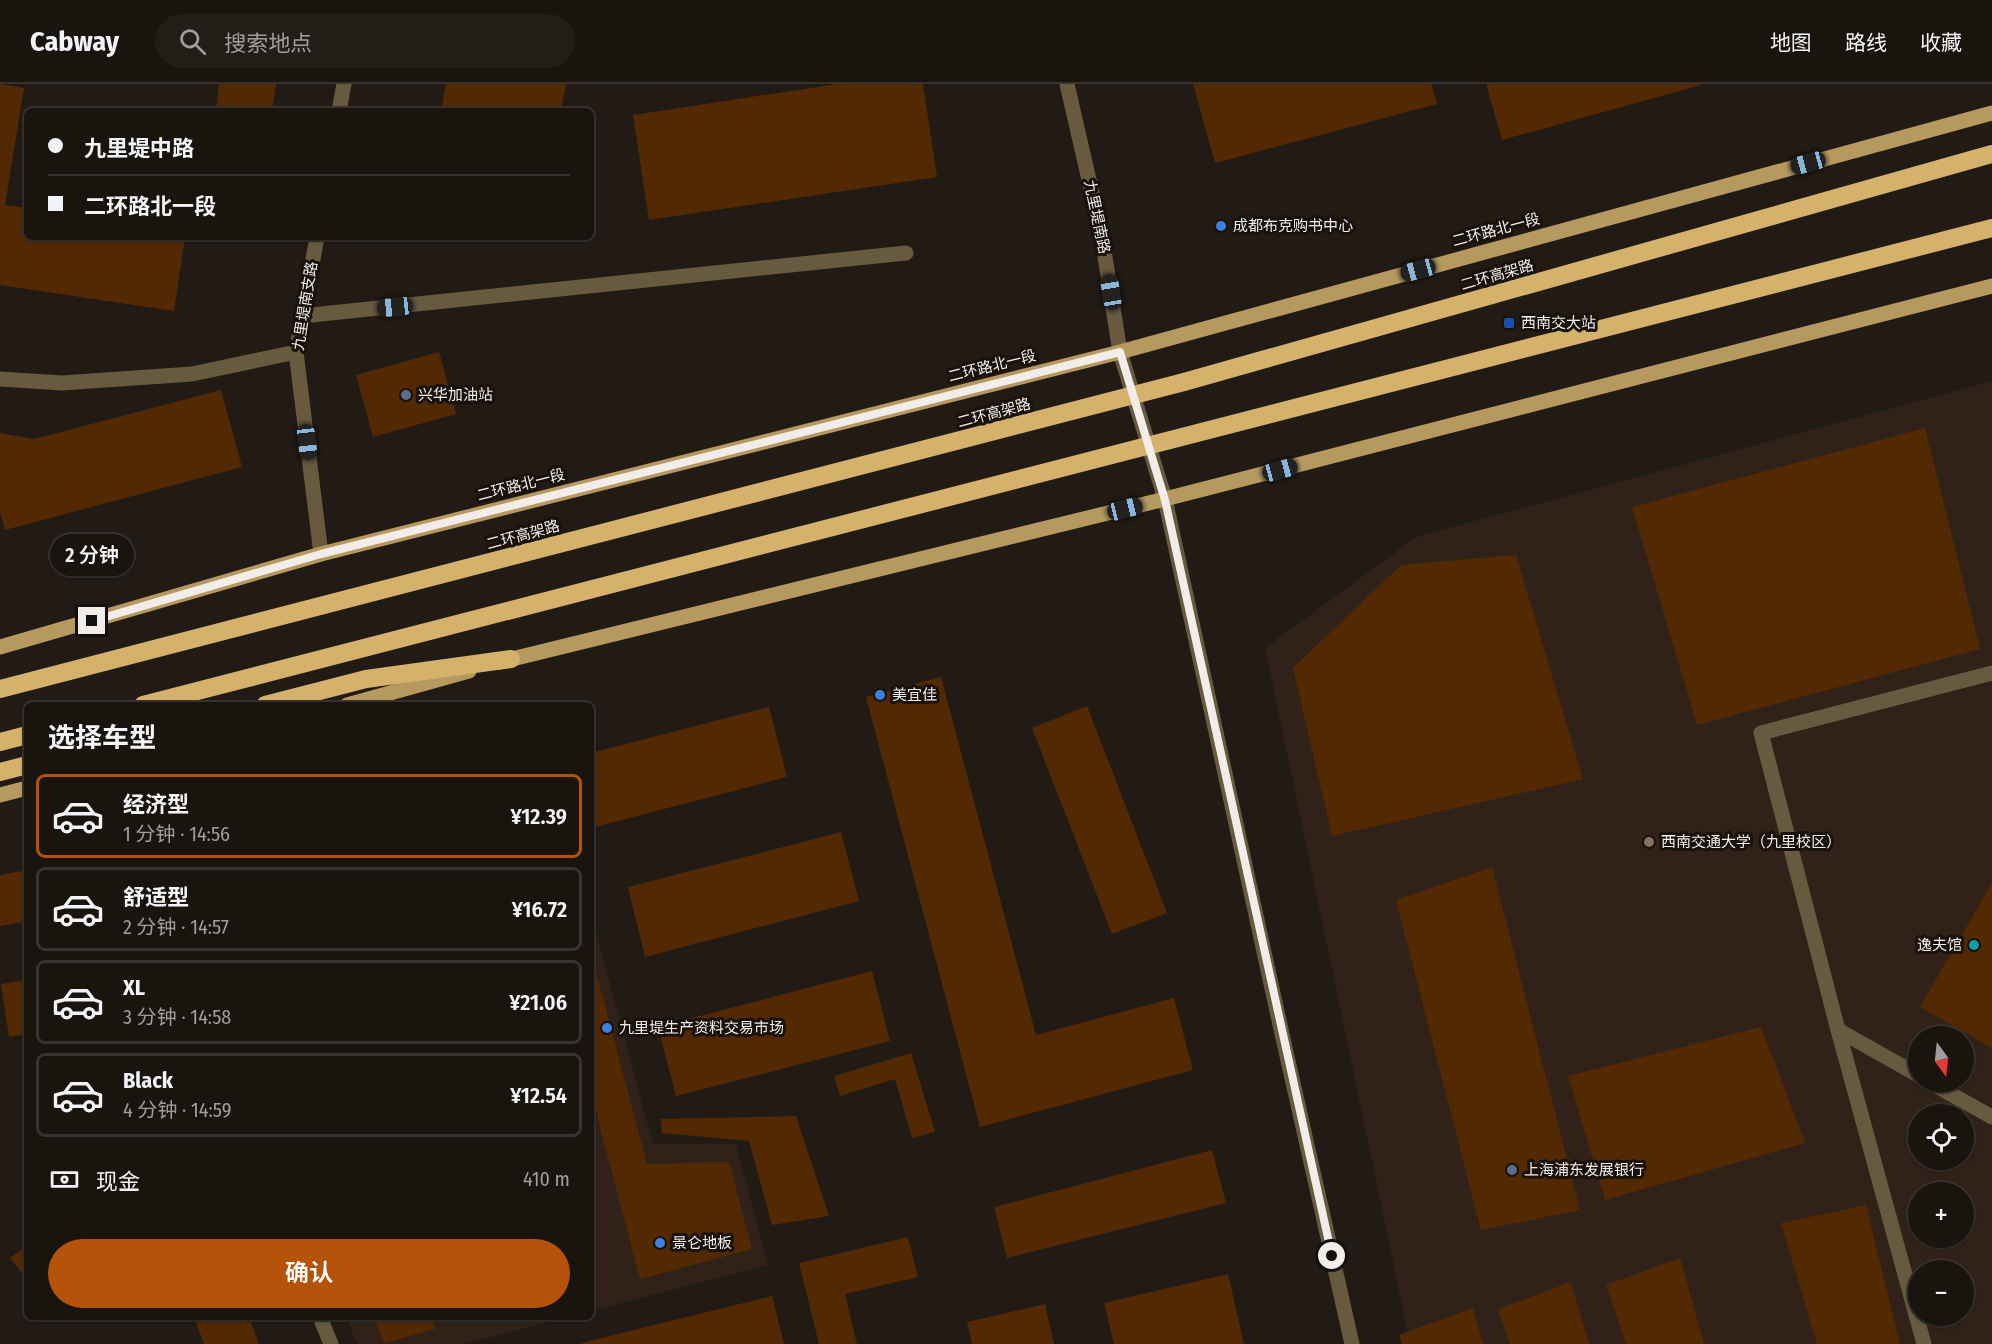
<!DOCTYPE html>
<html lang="zh">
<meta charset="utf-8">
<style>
body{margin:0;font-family:"Fira Sans Condensed","Noto Sans SC",sans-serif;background:#231d18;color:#f1f3f6;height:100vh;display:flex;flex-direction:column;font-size:22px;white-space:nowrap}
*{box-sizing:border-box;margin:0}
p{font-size:20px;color:#9f9e9e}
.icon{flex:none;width:33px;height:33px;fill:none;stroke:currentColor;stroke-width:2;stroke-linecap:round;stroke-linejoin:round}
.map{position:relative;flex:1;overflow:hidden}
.details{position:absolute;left:24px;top:618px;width:570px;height:618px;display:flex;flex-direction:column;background:#1a140f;border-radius:9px;box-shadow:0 2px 4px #0004,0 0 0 2px #38332f}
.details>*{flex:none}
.top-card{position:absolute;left:24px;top:24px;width:570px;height:132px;border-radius:9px;box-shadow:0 2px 4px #0004,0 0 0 2px #38332f;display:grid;align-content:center;height:132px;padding:0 24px;background:#1a140f}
.needle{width:39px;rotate:165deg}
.fabs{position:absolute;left:1908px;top:942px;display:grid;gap:12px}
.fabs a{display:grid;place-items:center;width:66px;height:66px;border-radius:50%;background:#1a140f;box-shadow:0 2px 4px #0004,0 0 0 2px #38332f;font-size:30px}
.end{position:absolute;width:27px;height:27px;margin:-14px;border:8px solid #f3ede9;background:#111;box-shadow:0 0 0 3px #111}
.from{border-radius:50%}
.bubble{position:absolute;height:42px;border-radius:21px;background:#1a140f;box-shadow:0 2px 4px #0004,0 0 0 2px #38332f;font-size:20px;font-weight:600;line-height:42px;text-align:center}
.car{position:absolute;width:18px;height:36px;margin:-18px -9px;border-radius:8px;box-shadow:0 0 4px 2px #0007;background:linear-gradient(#222 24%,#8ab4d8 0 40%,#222 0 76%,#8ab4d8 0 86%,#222 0)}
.top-card b{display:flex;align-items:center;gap:21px;height:57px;font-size:22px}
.top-card b+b{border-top:2px solid #38332f}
.top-card i{width:15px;height:15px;background:#f1f3f6}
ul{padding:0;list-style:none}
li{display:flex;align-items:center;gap:18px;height:84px;margin:0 12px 9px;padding:0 12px;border:3px solid #38332f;border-radius:9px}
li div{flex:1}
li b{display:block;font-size:22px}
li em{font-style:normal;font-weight:600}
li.current{border-color:#b45309}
li>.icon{width:54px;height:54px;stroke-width:1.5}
h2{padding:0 24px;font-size:27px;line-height:72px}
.pay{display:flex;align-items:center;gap:15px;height:66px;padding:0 24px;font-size:22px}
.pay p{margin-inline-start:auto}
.button{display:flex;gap:12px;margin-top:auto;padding:12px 24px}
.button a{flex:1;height:69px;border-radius:36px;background:#b45309;color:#fff;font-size:24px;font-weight:600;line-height:69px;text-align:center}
header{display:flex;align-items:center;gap:36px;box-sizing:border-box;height:84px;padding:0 30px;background:#1a140f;border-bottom:2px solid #38332f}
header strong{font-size:28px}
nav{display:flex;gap:33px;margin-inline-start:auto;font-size:21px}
.search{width:420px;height:54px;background:#231d18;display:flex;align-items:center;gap:15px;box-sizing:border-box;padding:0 21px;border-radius:33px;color:#9f9e9e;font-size:22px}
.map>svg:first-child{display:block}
.built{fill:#302219;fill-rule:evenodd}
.building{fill:#532903}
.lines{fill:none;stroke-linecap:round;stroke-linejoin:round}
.minor{stroke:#675a3f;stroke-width:15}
.major{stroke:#b5995f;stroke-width:15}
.highway{stroke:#d4b26b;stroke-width:18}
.highway-bridge{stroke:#d4b26b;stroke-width:18}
.route{stroke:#f3ede9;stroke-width:8}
.shop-dot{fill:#3f7fe0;stroke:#19110b;stroke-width:2}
.transit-dot{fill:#1a4fb4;stroke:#19110b;stroke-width:2}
.service-dot{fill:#5c6f8a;stroke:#19110b;stroke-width:2}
.education-dot{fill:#8d6e63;stroke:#19110b;stroke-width:2}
.culture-dot{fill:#0f9aa8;stroke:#19110b;stroke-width:2}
.labels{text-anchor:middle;stroke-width:6;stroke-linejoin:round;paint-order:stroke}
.street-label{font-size:15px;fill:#f3ede9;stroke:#19110b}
.poi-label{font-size:15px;fill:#f3ede9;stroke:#19110b;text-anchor:start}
</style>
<header>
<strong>Cabway</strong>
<div class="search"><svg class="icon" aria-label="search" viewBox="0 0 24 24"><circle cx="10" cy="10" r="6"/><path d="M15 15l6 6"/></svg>搜索地点</div>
<nav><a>地图</a><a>路线</a><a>收藏</a></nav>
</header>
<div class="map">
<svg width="1992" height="1260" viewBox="0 0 1992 1260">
<rect width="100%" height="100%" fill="#221a14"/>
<g class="built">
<path d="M1992,297v963h-582l-145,-696 151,-111zM1918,952h46v46h-46zM1918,1030h46v46h-46zM1918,1108h46v46h-46zM1918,1186h46v46h-46z"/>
<polygon points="591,829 653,1060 736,1060 768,1181 591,1227"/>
<polygon points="346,1233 568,1233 464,1260 357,1260"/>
</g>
<g class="building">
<polygon points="0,0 24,4 5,121 27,124 27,153 185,153 174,227 0,201"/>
<polygon points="219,0 276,0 272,27 216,27"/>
<polygon points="446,0 566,0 561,27 441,27"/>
<polygon points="837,0 923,0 937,93 649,136 633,31"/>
<polygon points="1193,0 1431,0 1437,20 1215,79"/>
<polygon points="1486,0 1701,0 1701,1 1502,56"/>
<polygon points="439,268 456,330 373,353 356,291"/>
<polygon points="221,306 242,383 5,446 0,428 0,349 34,355"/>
<polygon points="1925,344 1980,565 1697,641 1632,423"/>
<polygon points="1516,471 1583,695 1332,752 1293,584 1401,481"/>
<polygon points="941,593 1036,951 1174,914 1193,986 980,1043 866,613"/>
<polygon points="1087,622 1167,829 1112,850 1032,644"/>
<polygon points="769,623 787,693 591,744 591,669"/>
<polygon points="841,748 859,817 645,873 628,803"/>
<polygon points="1492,783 1580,1126 1481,1146 1396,816"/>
<polygon points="27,786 27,837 0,842 0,791"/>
<polygon points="1992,799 1992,964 1920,923"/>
<polygon points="591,869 647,1080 729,1078 752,1165 640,1195 591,1009"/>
<polygon points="872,887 890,957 676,1012 658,943"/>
<polygon points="27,896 27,950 9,953 1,900"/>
<polygon points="1761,943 1805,1059 1605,1116 1568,992"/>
<polygon points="911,969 935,1048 912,1054 895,995 840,1012 834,992"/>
<polygon points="796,1032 829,1132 772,1141 749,1057 662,1049 661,1035"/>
<polygon points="1212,1066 1226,1119 1007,1174 994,1123"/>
<polygon points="1866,1121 1900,1260 1817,1260 1781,1139"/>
<polygon points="908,1153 918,1193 845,1210 857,1260 819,1260 799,1179"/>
<polygon points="27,1161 27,1195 10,1174"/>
<polygon points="1680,1174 1704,1260 1626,1260 1606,1201"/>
<polygon points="1228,1190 1244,1260 1114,1260 1104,1219"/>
<polygon points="1571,1198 1589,1260 1510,1260 1498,1225"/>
<polygon points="772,1212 784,1260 581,1260 581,1259"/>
<polygon points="1045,1220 1054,1260 972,1260 967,1238"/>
<polygon points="1473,1224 1483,1260 1402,1260 1399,1251"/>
<polygon points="194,1233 249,1233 259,1260 204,1260"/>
<polygon points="374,1233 432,1233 435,1245 384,1259"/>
</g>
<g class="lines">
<g class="minor">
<polyline points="1067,0 1101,148 1120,268 1165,415 1282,950 1352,1260"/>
<polyline points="339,27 344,0"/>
<polyline points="317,153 296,268 321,470"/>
<polyline points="302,232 906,169"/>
<polyline points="0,295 62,299 192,290 296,268"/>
<polyline points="1838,946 1918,991"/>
<polyline points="1929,998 1992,1033"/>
<polyline points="320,1233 331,1260"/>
<polyline points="1924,1260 1838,946 1761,649 1992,589"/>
</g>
<g class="major">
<polyline points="0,563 321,470 1120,268 1992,29"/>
<polyline points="500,578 1165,415 1992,202"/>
<polyline points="347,621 469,587"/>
<polyline points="0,711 27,704"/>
</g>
<g class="highway">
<polyline points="265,621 366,595 511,575"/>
<polyline points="0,658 27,651"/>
<polyline points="0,688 27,681"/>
</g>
<g class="highway-bridge">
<polyline points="0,605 1184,298 1992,70"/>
<polyline points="143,621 1992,144"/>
</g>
</g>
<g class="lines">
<polyline class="route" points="92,537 321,470 1120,268 1165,416 1332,1172"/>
</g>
<g class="shop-dot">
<circle cx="1221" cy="142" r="6"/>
<circle cx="880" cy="611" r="6"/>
<circle cx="607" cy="944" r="6"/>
<circle cx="660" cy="1159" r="6"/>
</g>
<rect class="transit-dot" x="1503" y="233" width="12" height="12" rx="3"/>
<g class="service-dot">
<circle cx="406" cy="311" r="6"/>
<circle cx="1512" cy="1086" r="6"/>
</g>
<circle class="education-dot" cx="1649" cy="758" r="6"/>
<circle class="culture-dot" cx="1974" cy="861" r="6"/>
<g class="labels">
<g class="street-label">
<text transform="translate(1097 133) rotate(78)" y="5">九里堤南路</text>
<text transform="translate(1496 146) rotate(-15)" y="5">二环路北一段</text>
<text transform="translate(1497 191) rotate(-16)" y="5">二环高架路</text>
<text transform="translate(305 222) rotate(-81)" y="5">九里堤南支路</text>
<text transform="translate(992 282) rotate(-14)" y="5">二环路北一段</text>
<text transform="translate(994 329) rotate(-15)" y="5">二环高架路</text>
<text transform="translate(521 401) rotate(-14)" y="5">二环路北一段</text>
<text transform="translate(523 451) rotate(-15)" y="5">二环高架路</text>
</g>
<g class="poi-label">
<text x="1233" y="147">成都布克购书中心</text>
<text x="1521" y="244">西南交大站</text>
<text x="418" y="316">兴华加油站</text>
<text x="892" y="616">美宜佳</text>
<text x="1661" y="763">西南交通大学（九里校区）</text>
<text x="1962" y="866" text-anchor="end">逸夫馆</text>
<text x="619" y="949">九里堤生产资料交易市场</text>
<text x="1524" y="1091">上海浦东发展银行</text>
<text x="672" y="1164">景仑地板</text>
</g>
</g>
</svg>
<div class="fabs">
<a><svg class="needle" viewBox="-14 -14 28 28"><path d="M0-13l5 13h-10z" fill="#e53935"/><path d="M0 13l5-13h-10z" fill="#9f9e9e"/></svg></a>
<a><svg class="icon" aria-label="locate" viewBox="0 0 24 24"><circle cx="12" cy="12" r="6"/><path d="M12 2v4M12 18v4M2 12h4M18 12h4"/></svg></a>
<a>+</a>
<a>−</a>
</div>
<i class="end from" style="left:1332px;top:1172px"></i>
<i class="end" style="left:92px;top:537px"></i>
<div class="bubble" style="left:50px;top:450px;width:84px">2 分钟</div>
<i class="car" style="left:1808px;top:79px;rotate:255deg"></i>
<i class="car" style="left:1418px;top:186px;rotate:255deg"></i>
<i class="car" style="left:1111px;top:208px;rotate:351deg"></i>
<i class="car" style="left:395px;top:223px;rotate:264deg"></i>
<i class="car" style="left:307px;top:358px;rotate:173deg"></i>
<i class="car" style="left:1280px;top:386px;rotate:75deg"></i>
<i class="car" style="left:1125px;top:425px;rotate:76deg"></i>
<div class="top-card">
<b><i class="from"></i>九里堤中路</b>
<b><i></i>二环路北一段</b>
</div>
<section class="details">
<h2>选择车型</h2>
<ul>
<li class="current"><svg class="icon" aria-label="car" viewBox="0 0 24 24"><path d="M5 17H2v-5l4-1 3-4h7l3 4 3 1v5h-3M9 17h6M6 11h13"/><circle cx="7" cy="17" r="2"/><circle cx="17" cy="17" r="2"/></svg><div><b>经济型</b><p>1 分钟 · 14:56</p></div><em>¥12.39</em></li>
<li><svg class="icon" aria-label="car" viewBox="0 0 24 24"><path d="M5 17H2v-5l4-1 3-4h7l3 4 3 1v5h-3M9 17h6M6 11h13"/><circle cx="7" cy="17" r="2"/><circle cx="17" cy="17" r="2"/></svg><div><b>舒适型</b><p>2 分钟 · 14:57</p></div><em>¥16.72</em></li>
<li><svg class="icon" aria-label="car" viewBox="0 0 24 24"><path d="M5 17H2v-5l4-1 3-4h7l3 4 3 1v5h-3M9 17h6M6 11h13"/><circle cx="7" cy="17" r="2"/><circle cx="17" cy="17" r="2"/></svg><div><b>XL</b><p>3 分钟 · 14:58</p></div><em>¥21.06</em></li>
<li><svg class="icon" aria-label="car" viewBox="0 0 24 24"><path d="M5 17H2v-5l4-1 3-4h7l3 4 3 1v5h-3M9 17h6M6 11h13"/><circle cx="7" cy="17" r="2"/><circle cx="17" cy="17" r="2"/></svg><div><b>Black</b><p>4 分钟 · 14:59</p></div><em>¥12.54</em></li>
</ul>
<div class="pay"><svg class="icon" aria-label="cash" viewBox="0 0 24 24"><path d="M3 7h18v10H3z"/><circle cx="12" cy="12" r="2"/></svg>现金<p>410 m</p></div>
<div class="button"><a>确认</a></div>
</section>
</div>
